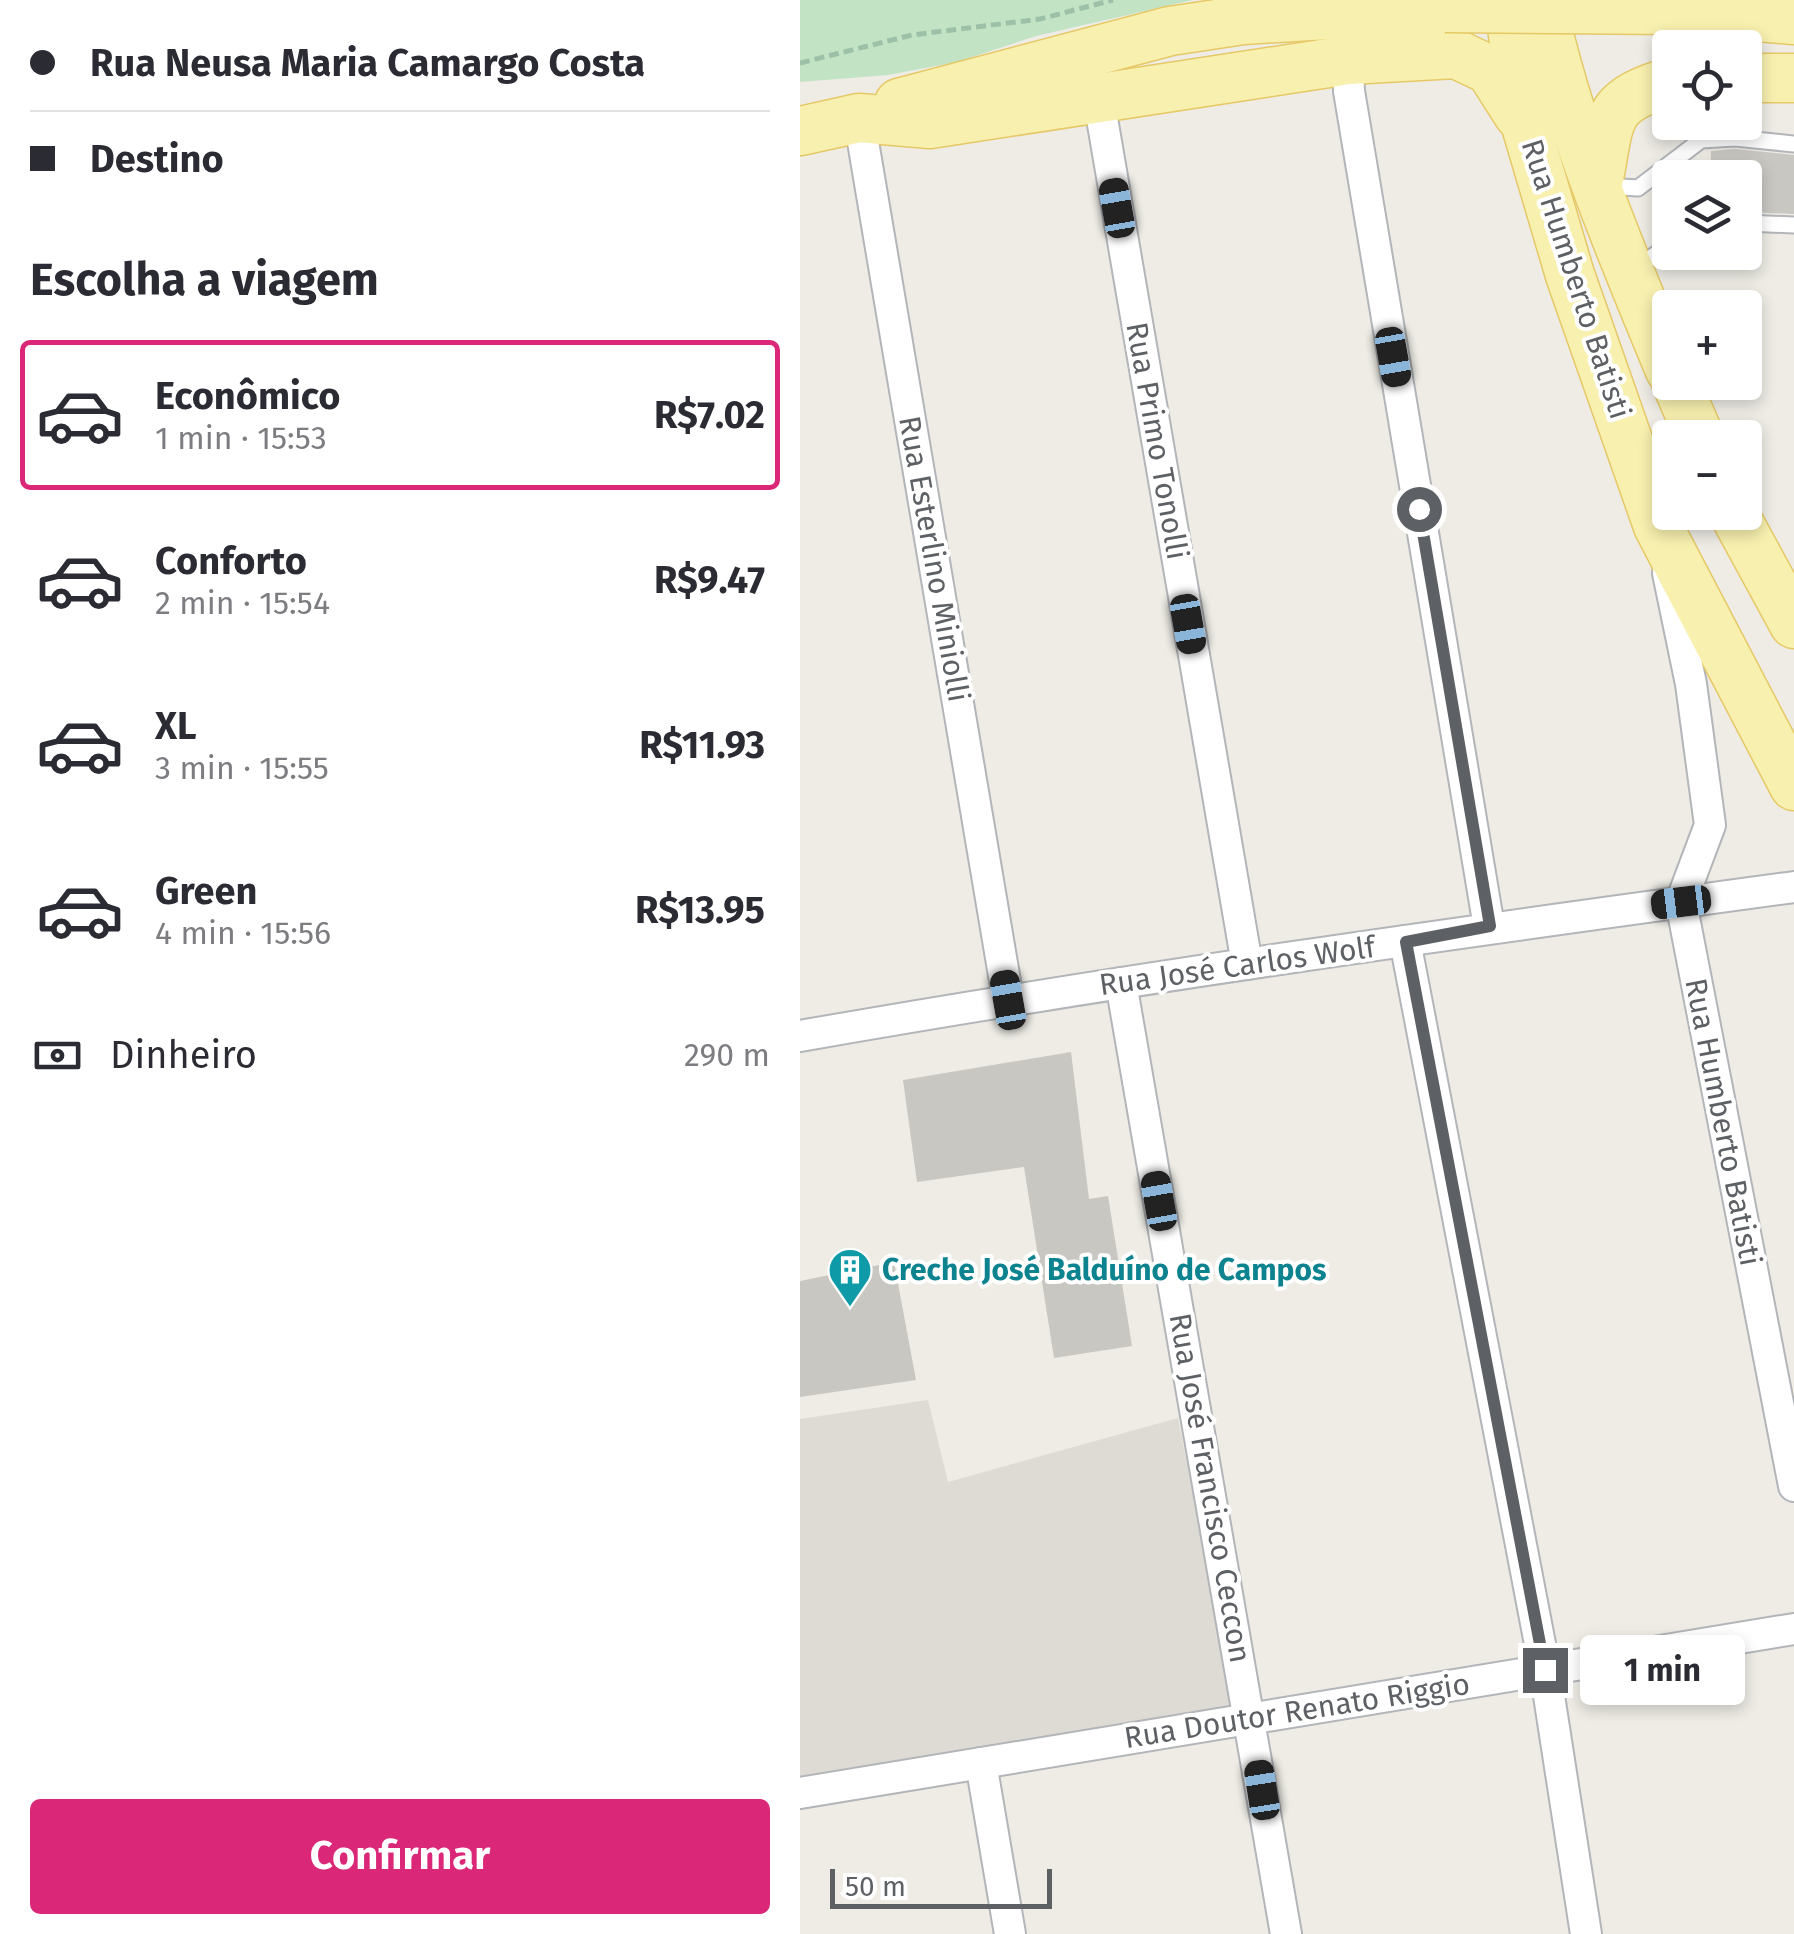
<!DOCTYPE html>
<html lang="pt">
<meta charset="utf-8">
<style>
body{margin:0;font-family:"Fira Sans",sans-serif;background:#f7f7f7;color:#2b2b33;height:100vh;display:flex;flex-direction:column;font-size:38px;white-space:nowrap}
*{box-sizing:border-box;margin:0}
p{font-size:32px;color:#7c7c81}
.icon{flex:none;width:55px;height:55px;fill:none;stroke:currentColor;stroke-width:2;stroke-linecap:round;stroke-linejoin:round}
.map{position:relative;flex:1;overflow:hidden}
.panel{display:flex;flex-direction:column;background:#fff;width:800px}
.panel>*{flex:none}
.guide{display:grid;align-content:center;height:220px;padding:0 30px;background:#fff}
.buttons{position:absolute;left:852px;top:30px;display:grid;gap:20px}
.buttons a{display:grid;place-items:center;width:110px;height:110px;border-radius:10px;background:#fff;box-shadow:0 5px 15px #0003;font-size:50px}
.scale{position:absolute;left:30px;bottom:25px;width:222px;box-sizing:border-box;padding-left:10px;border:5px solid #5d6064;border-top:0;font-size:28px;line-height:35px;white-space:nowrap;color:#5d6064;-webkit-text-stroke:8px #fff;paint-order:stroke}
.end{position:absolute;width:45px;height:45px;margin:-22px;border:12px solid #5d6064;background:#fff;box-shadow:0 0 0 5px #fff}
.from{border-radius:50%}
.bubble{position:absolute;height:70px;border-radius:10px;background:#fff;box-shadow:0 5px 15px #0003;font-size:32px;font-weight:700;line-height:70px;text-align:center}
.car{position:absolute;width:30px;height:60px;margin:-30px -15px;border-radius:12px;box-shadow:0 0 8px 2px #0007;background:linear-gradient(#222 24%,#8ab4d8 0 40%,#222 0 76%,#8ab4d8 0 86%,#222 0)}
.guide b{display:flex;align-items:center;gap:35px;height:95px;font-size:38px}
.guide b+b{border-top:2px solid #e1e1e2}
.guide i{width:25px;height:25px;background:#2b2b33}
ul{padding:0;list-style:none}
li{display:flex;align-items:center;gap:30px;height:150px;margin:0 20px 15px;padding:0 10px;border:5px solid transparent;border-radius:10px}
li div{flex:1}
li b{display:block;font-size:38px}
li em{font-style:normal;font-weight:700}
li.active{border-color:#db2777}
li>.icon{width:90px;height:90px;stroke-width:1.5}
h2{padding:0 30px;font-size:45px;line-height:120px}
.pay{display:flex;align-items:center;gap:25px;height:110px;padding:0 30px;font-size:38px}
.pay p{margin-inline-start:auto}
.button{display:flex;gap:20px;margin-top:auto;padding:20px 30px}
.button a{flex:1;height:115px;border-radius:10px;background:#db2777;color:#fff;font-size:40px;font-weight:700;line-height:115px;text-align:center}
main{display:flex;flex:1;min-height:0}
.map>svg:first-child{display:block}
.education{fill:#dddbd3}
.green{fill:#c3e3c5}
.building{fill:#c9c7c2}
.lines{fill:none;stroke-linecap:round;stroke-linejoin:round}
.lane-casing{stroke:#b2b5b9;stroke-width:19}
.street-casing{stroke:#b2b5b9;stroke-width:34}
.primary-casing{stroke:#e6c866;stroke-width:51}
.path{stroke:#9cc1a8;stroke-width:5;stroke-dasharray:10 5;stroke-linecap:butt}
.lane{stroke:#fff;stroke-width:15}
.street{stroke:#fff;stroke-width:30}
.primary{stroke:#f8f0af;stroke-width:48}
.primary-bridge-casing{stroke:#e6c866;stroke-width:51;stroke-linecap:butt}
.primary-bridge{stroke:#f8f0af;stroke-width:48}
.route{stroke:#5d6064;stroke-width:12}
.labels{text-anchor:middle;stroke-width:8;stroke-linejoin:round;paint-order:stroke}
.street-label{font-size:30px;fill:#5d6064;stroke:#fff}
.culture-label{font-size:30px;font-weight:bold;fill:#0d838f;stroke:#fff;text-anchor:start}
</style>
<main>
<section class="panel">
<div class="guide">
<b><i class="from"></i>Rua Neusa Maria Camargo Costa</b>
<b><i></i>Destino</b>
</div>
<h2>Escolha a viagem</h2>
<ul>
<li class="active"><svg class="icon" aria-label="car" viewBox="0 0 24 24"><path d="M5 17H2v-5l4-1 3-4h7l3 4 3 1v5h-3M9 17h6M6 11h13"/><circle cx="7" cy="17" r="2"/><circle cx="17" cy="17" r="2"/></svg><div><b>Econômico</b><p>1 min · 15:53</p></div><em>R$7.02</em></li>
<li><svg class="icon" aria-label="car" viewBox="0 0 24 24"><path d="M5 17H2v-5l4-1 3-4h7l3 4 3 1v5h-3M9 17h6M6 11h13"/><circle cx="7" cy="17" r="2"/><circle cx="17" cy="17" r="2"/></svg><div><b>Conforto</b><p>2 min · 15:54</p></div><em>R$9.47</em></li>
<li><svg class="icon" aria-label="car" viewBox="0 0 24 24"><path d="M5 17H2v-5l4-1 3-4h7l3 4 3 1v5h-3M9 17h6M6 11h13"/><circle cx="7" cy="17" r="2"/><circle cx="17" cy="17" r="2"/></svg><div><b>XL</b><p>3 min · 15:55</p></div><em>R$11.93</em></li>
<li><svg class="icon" aria-label="car" viewBox="0 0 24 24"><path d="M5 17H2v-5l4-1 3-4h7l3 4 3 1v5h-3M9 17h6M6 11h13"/><circle cx="7" cy="17" r="2"/><circle cx="17" cy="17" r="2"/></svg><div><b>Green</b><p>4 min · 15:56</p></div><em>R$13.95</em></li>
</ul>
<div class="pay"><svg class="icon" aria-label="cash" viewBox="0 0 24 24"><path d="M3 7h18v10H3z"/><circle cx="12" cy="12" r="2"/></svg>Dinheiro<p>290 m</p></div>
<div class="button"><a>Confirmar</a></div>
</section>
<div class="map">
<svg width="994" height="1934" viewBox="0 0 994 1934">
<rect width="100%" height="100%" fill="#eeece5"/>
<polygon class="education" points="128,1400 148,1482 378,1418 434,1705 0,1778 0,1419"/>
<polygon class="green" points="0,0 393,0 236,36 157,62 88,75 0,82"/>
<g class="building">
<polygon points="935,149 994,155 994,214 945,212 945,178 910,178 911,151"/>
<polygon points="271,1052 289,1199 308,1196 332,1346 254,1358 224,1167 117,1182 103,1080"/>
<polygon points="94,1262 116,1380 0,1397 0,1281"/>
</g>
<g class="lines">
<defs>
<g id="lane">
<polyline points="805,186 838,188 901,140 935,138 994,144"/>
<polyline points="945,223 994,225"/>
<polyline points="837,268 870,244"/>
</g>
<g id="street">
<polyline points="548,60 549,91 689,927"/>
<polyline points="298,95 447,964"/>
<polyline points="59,118 208,999"/>
<polyline points="868,573 891,684 910,825 881,902 994,1486"/>
<polyline points="605,941 745,1670 786,1934"/>
<polyline points="321,983 486,1934"/>
<path d="M0,1036c330,-58 662,-104 994,-149"/>
<polyline points="181,1763 210,1934"/>
<polyline points="0,1793 994,1629"/>
</g>
<g id="primary">
<polyline points="708,0 726,126 770,275 858,526 994,786"/>
<path d="M741,0c27,127 79,250 129,370"/>
<polyline points="871,10 994,20"/>
<polyline points="945,78 994,78"/>
<polyline points="99,103 370,31 443,20 645,8"/>
<polyline points="0,131 59,118 130,124 548,60 656,54 690,70 718,114"/>
<path d="M798,183c13,-64 4,-81 72,-101"/>
<polyline points="876,382 900,438"/>
<polyline points="933,512 994,624"/>
</g>
</defs>
<use href="#lane" class="lane-casing"/>
<use href="#street" class="street-casing"/>
<use href="#primary" class="primary-casing"/>
<polyline class="path" points="0,63 112,35 240,19 313,0"/>
<use href="#lane" class="lane"/>
<use href="#street" class="street"/>
<use href="#primary" class="primary"/>
<defs>
<polyline id="primary-bridge" points="645,8 871,10"/>
</defs>
<use href="#primary-bridge" class="primary-bridge-casing"/>
<use href="#primary-bridge" class="primary-bridge"/>
</g>
<g class="lines">
<polyline class="route" points="619,509 690,926 606,942 745,1670"/>
</g>
<defs>
<symbol id="building-pin" viewBox="-11 -11 22 30"><path d="M0 17L-7.5 6A9.5 9.5 0 1 1 7.5 6Z" fill="#0f9aa8" stroke="#fff"/><path d="M-4-6H4V6H1V3H-1V6H-4ZM-2.5-4.3h1.7v1.8h-1.7ZM.8-4.3h1.7v1.8H.8ZM-2.5-1h1.7V.8h-1.7ZM.8-1h1.7V.8H.8Z" fill="#fff"/></symbol>
</defs>
<g fill-rule="evenodd">
<use href="#building-pin" x="25" y="1245" width="50" height="68"/>
</g>
<g class="labels">
<g class="street-label">
<text transform="translate(776 279) rotate(72)" y="10">Rua Humberto Batisti</text>
<text transform="translate(357 441) rotate(80)" y="10">Rua Primo Tonolli</text>
<text transform="translate(134 559) rotate(80)" y="10">Rua Esterlino Miniolli</text>
<text transform="translate(437 966) rotate(-8)" y="10">Rua José Carlos Wolf</text>
<text transform="translate(923 1122) rotate(79)" y="10">Rua Humberto Batisti</text>
<text transform="translate(410 1488) rotate(80)" y="10">Rua José Francisco Ceccon</text>
<text transform="translate(497 1711) rotate(-9)" y="10">Rua Doutor Renato Riggio</text>
</g>
<g class="culture-label">
<text x="82" y="1280">Creche José Balduíno de Campos</text>
</g>
</g>
</svg>
<div class="buttons">
<a><svg class="icon" aria-label="locate" viewBox="0 0 24 24"><circle cx="12" cy="12" r="6"/><path d="M12 2v4M12 18v4M2 12h4M18 12h4"/></svg></a>
<a><svg class="icon" aria-label="layers" viewBox="0 0 24 24"><path d="M12 4l9 5-9 5-9-5zM3 14l9 5 9-5"/></svg></a>
<a>+</a>
<a>−</a>
</div>
<div class="scale">50 m</div>
<i class="end from" style="left:619px;top:509px"></i>
<i class="end" style="left:745px;top:1670px"></i>
<div class="bubble" style="left:780px;top:1635px;width:165px">1 min</div>
<i class="car" style="left:317px;top:208px;rotate:350deg"></i>
<i class="car" style="left:593px;top:357px;rotate:170deg"></i>
<i class="car" style="left:388px;top:624px;rotate:170deg"></i>
<i class="car" style="left:881px;top:902px;rotate:263deg"></i>
<i class="car" style="left:208px;top:1000px;rotate:350deg"></i>
<i class="car" style="left:359px;top:1201px;rotate:350deg"></i>
<i class="car" style="left:462px;top:1790px;rotate:351deg"></i>
</div>
</main>
